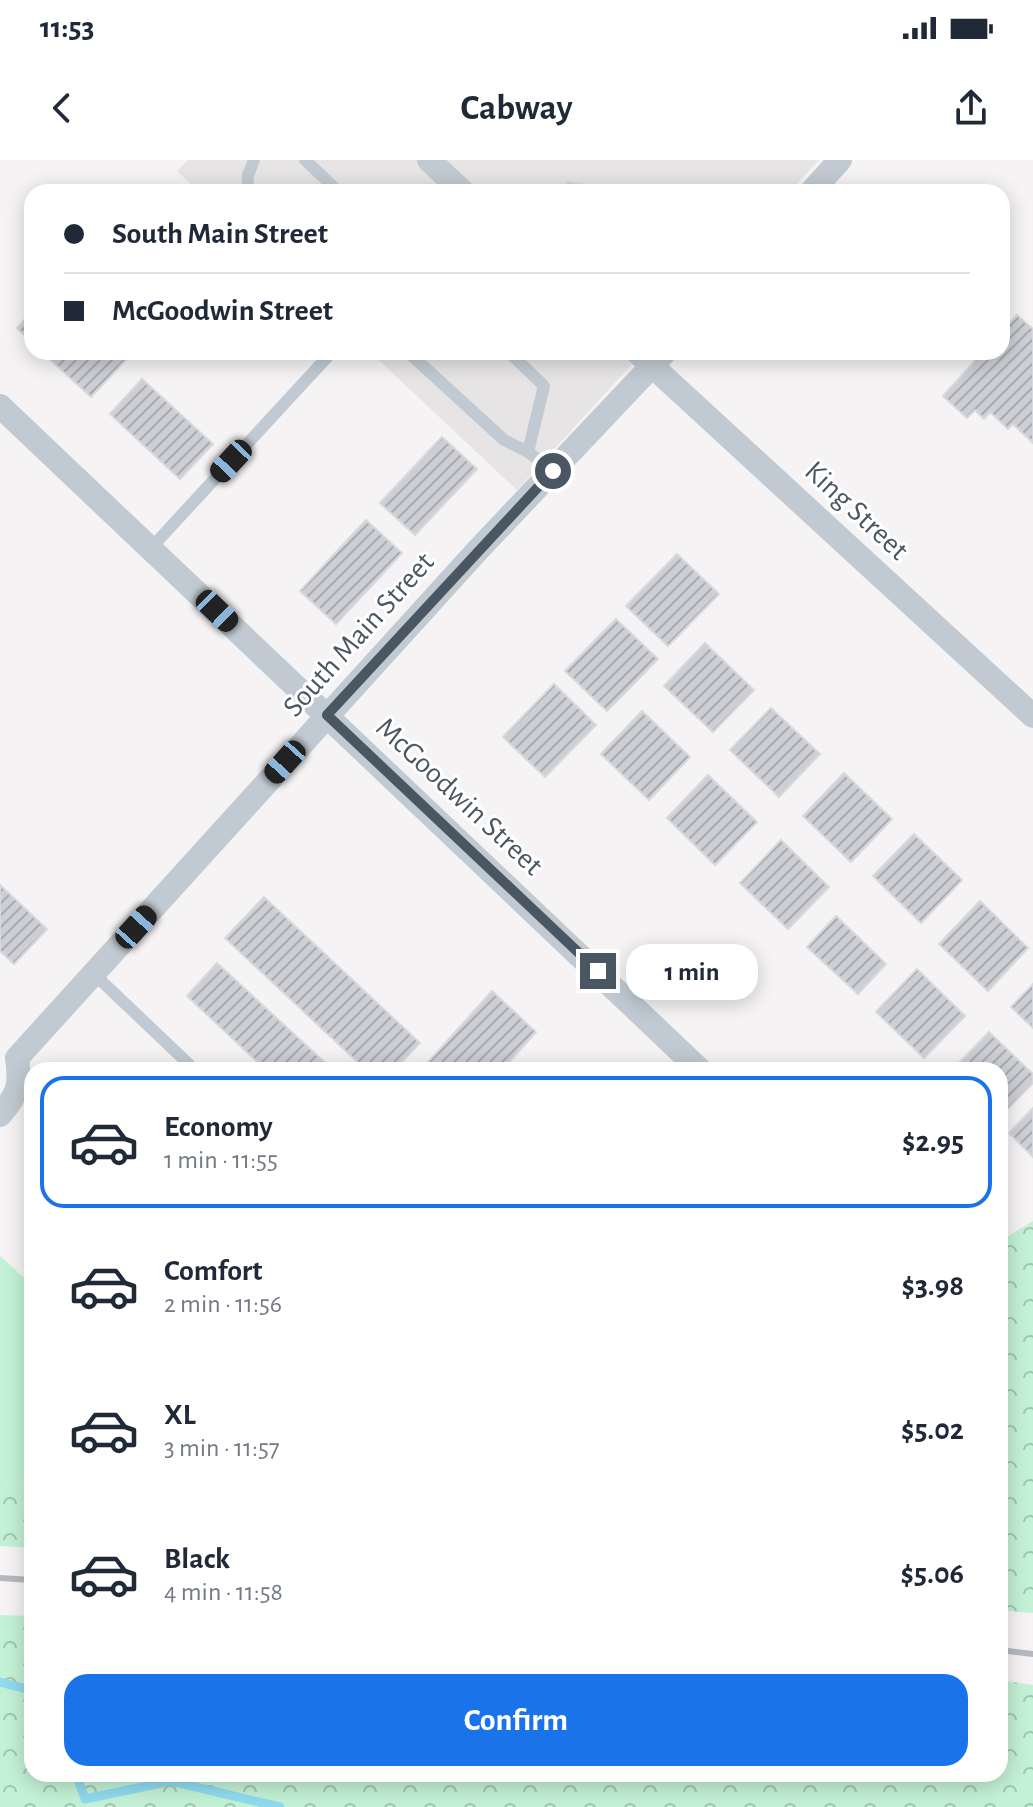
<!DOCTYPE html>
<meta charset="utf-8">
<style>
body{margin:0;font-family:"Alegreya Sans",sans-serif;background:#f2f2f3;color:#1f2937;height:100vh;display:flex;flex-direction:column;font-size:30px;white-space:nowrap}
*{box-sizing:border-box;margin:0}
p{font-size:26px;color:#747a83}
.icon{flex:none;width:44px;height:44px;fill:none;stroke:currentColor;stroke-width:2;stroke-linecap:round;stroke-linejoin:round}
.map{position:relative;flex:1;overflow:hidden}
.details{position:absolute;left:24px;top:902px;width:984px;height:720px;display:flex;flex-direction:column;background:#fff;border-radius:24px;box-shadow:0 4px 20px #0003}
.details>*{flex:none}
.banner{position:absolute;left:24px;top:24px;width:986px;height:176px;border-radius:24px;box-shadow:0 4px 20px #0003;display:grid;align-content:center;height:176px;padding:0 40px;background:#fff}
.end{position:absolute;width:36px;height:36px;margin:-18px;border:10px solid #4a5661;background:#fff;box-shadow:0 0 0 4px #fff}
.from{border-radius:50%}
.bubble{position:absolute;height:56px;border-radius:24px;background:#fff;box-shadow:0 4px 20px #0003;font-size:26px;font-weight:700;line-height:56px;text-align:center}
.car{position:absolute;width:24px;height:48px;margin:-24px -12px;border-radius:10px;box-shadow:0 0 6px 2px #0007;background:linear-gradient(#222 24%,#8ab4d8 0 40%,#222 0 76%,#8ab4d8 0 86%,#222 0)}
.banner b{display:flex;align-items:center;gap:28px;height:76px;font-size:30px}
.banner b+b{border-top:2px solid #e0e1e3}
.banner i{width:20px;height:20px;background:#1f2937}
ul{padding:14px 0 0;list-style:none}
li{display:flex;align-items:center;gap:24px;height:132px;margin:0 16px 12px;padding:0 24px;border:4px solid transparent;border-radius:24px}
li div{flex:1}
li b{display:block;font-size:30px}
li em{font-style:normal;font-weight:700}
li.selected{border-color:#1a73e8}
li>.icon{width:72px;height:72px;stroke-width:1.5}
.button{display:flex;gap:16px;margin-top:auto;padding:16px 40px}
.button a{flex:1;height:92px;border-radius:24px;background:#1a73e8;color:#fff;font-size:32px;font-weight:700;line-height:92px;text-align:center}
.status{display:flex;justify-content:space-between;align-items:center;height:56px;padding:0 40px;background:#fff;direction:ltr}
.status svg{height:22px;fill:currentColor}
header{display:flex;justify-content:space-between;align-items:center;height:104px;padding:0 40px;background:#fff;font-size:36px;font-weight:700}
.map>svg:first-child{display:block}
.education{fill:#e6e4e5}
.grass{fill:#c3f1d5}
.forest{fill:url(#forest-crowns)}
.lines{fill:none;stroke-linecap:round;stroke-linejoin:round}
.stream{stroke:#90daee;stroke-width:9}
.building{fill:url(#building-hatch);stroke:#d7d9de;stroke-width:2}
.lane{stroke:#c1cad2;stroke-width:12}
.street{stroke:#c1cad2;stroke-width:24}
.rail{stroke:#b5b8bd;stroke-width:6}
.route{stroke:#4a5661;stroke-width:10}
.labels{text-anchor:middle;stroke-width:6;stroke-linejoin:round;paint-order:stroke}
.street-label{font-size:30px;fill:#4a5661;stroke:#fff}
</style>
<div class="status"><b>11:53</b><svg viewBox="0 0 49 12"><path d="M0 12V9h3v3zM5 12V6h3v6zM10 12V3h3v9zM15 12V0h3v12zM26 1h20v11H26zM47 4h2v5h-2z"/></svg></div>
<header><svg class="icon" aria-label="back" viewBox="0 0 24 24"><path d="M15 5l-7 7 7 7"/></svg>Cabway<svg class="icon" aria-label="share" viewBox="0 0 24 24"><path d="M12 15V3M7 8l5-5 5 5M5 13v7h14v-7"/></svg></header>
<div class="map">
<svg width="1033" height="1647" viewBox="0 0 1033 1647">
<defs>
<pattern id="forest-crowns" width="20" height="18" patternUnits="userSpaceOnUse" patternTransform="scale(2)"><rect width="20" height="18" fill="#c3f1d5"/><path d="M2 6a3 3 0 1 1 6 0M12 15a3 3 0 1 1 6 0" fill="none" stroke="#a0c6b0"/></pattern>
<pattern id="building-hatch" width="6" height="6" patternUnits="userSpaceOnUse" patternTransform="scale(2)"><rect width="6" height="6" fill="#cdcfd5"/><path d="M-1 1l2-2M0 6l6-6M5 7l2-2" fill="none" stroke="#a8abb0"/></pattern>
</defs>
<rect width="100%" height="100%" fill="#f5f3f3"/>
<g class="education">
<polygon points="188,0 819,0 789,32 199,32 177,11"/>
<polygon points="370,192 643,192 517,330"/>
</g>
<polygon class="grass" points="0,1096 32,1125 32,1328 0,1325"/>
<g class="forest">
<polygon points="1033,1061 1033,1453 1000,1450 1000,1081"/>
<polygon points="0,1325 32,1328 32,1388 0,1386"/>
<polygon points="0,1455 32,1456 32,1614 1000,1614 1000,1520 1033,1525 1033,1647 0,1647"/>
</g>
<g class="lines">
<g class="stream">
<polyline points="0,1522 27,1529 32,1537"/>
<polyline points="76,1614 85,1639 171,1621 280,1647"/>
</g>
</g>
<g class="building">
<polygon points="567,22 629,32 565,32"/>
<polygon points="32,151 32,183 17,168"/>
<polygon points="1017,155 1033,169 1033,283 1013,264 1008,269 990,252 984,259 975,250 967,258 943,236 983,192 1002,192 1002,171"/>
<polygon points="42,192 133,192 91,237"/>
<polygon points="142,219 213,284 180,319 110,254"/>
<polygon points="442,277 477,309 415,375 380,343"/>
<polygon points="366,360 402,393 336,464 300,431"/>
<polygon points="677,394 719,434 668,486 626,446"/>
<polygon points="616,459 658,499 607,551 565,511"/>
<polygon points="705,483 754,530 713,572 664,526"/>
<polygon points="554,524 596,565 545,617 503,577"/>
<polygon points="771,548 820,594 779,637 730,590"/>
<polygon points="642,551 690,597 649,640 601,594"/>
<polygon points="844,613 892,659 851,702 803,656"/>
<polygon points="708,615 757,662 715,705 667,658"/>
<polygon points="914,674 962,720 921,763 873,716"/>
<polygon points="781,680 829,727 788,769 740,723"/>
<polygon points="0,725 47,769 14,804 0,791"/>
<polygon points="264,737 420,883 394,910 366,910 225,778"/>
<polygon points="980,741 1028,788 988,831 939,784"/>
<polygon points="836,756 886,804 858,834 807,787"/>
<polygon points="217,803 333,910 266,910 187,836"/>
<polygon points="917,809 965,856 924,898 876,852"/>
<polygon points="1033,824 1033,868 1011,847"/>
<polygon points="492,831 536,872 502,910 421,910"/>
<polygon points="989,872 1033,914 1033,923 1000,957 1000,910 952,910"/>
<polygon points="1033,948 1033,997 1009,973"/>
</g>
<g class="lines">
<g class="lane">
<polyline points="305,0 339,32"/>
<polyline points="247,32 248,15 254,0"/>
<polyline points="408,192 504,280 528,292 553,311"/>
<polyline points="509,192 544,226 528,292"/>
<polyline points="151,388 332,192"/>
<polyline points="94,814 195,910"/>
</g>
<g class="street">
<polyline points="429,0 463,32"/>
<polyline points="811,32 840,0"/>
<polyline points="637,192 1033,556"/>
<polyline points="0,246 700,910"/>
<path d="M0,955c18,-21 21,-29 17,-57l460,-507 188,-199"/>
</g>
<g class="rail">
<polyline points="0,1418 32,1420"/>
<polyline points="1000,1490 1033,1494"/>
</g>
</g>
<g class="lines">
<polyline class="route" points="553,311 327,555 598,811"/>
</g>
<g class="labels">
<g class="street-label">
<text transform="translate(857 350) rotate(43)" y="10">King Street</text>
<text transform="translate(358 474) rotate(-48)" y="10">South Main Street</text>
<text transform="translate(460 636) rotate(43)" y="10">McGoodwin Street</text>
</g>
</g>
</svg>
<i class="end from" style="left:553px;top:311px"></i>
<i class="end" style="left:598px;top:811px"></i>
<div class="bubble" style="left:626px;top:784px;width:132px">1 min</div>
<i class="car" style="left:231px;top:301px;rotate:223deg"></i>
<i class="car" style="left:217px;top:451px;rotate:134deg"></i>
<i class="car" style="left:285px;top:602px;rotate:222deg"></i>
<i class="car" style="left:136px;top:767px;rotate:42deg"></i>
<div class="banner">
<b><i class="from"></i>South Main Street</b>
<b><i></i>McGoodwin Street</b>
</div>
<section class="details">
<ul>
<li class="selected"><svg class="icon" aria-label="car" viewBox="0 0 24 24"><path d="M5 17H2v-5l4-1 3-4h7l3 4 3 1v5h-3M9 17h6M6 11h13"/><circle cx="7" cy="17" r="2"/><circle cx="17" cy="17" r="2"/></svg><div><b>Economy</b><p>1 min · 11:55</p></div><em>$2.95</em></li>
<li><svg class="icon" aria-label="car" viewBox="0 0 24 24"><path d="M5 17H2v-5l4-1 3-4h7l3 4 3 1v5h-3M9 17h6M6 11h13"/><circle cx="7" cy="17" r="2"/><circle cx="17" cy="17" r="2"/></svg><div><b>Comfort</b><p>2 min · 11:56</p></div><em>$3.98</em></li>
<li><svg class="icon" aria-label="car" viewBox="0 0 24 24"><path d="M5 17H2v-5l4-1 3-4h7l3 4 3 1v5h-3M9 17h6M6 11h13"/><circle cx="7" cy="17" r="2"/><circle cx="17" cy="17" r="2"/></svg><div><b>XL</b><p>3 min · 11:57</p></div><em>$5.02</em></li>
<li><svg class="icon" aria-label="car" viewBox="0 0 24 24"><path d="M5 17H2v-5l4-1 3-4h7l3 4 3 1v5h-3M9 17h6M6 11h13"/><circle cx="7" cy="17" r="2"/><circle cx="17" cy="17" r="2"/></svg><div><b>Black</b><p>4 min · 11:58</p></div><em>$5.06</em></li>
</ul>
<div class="button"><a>Confirm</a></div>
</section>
</div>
